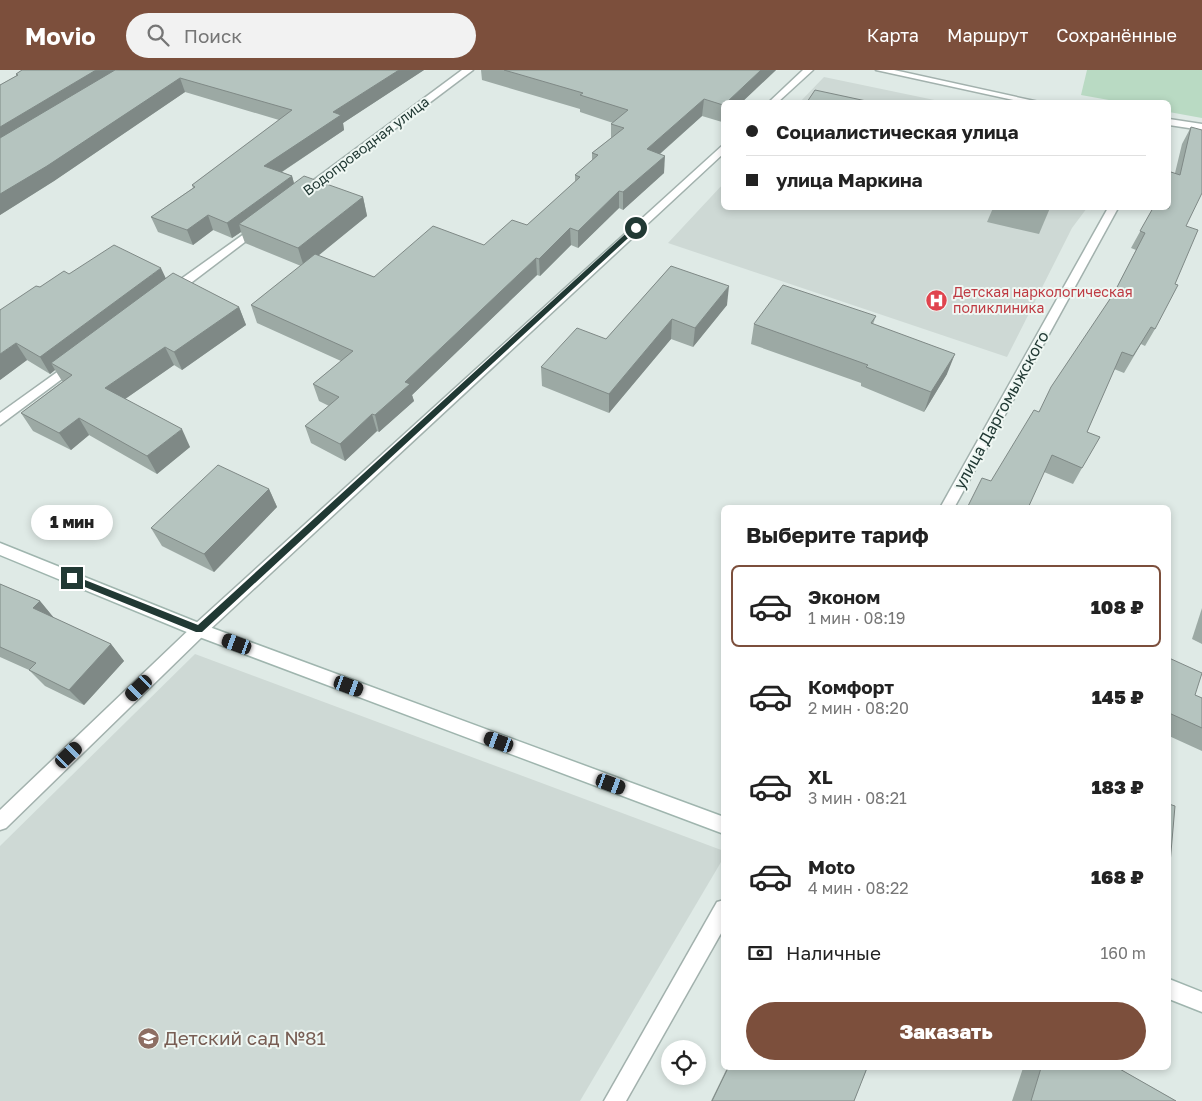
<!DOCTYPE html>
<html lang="ru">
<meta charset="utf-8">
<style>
body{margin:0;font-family:"Golos Text",sans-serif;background:#f2f2f2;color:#222;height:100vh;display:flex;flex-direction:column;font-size:19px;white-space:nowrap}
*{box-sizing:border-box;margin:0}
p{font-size:16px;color:#767676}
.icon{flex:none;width:28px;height:28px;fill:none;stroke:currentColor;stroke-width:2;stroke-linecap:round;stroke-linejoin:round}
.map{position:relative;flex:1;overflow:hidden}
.side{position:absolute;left:721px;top:435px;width:450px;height:565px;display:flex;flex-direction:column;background:#fff;border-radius:8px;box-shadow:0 2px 8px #0003}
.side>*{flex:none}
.hud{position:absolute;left:721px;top:30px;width:450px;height:110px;border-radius:8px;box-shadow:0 2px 8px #0003;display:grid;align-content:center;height:110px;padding:0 25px;background:#fff}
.buttons{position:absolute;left:661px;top:970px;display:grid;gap:10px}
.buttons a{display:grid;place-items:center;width:45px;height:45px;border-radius:50%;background:#fff;box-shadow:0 2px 8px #0003;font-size:25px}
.end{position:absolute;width:22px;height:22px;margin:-11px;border:6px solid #213934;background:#fff;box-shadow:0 0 0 2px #fff}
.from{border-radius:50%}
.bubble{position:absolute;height:35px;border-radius:18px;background:#fff;box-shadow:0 2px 8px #0003;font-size:16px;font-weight:800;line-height:35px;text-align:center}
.car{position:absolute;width:15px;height:30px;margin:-15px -8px;border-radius:6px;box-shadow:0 0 4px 1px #0007;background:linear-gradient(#222 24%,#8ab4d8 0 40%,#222 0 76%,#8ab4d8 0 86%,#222 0)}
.hud b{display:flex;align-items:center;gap:18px;height:48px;font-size:19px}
.hud b+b{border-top:1px solid #e0e0e0}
.hud i{width:12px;height:12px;background:#222}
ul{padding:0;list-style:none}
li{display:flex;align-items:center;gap:15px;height:82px;margin:0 10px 8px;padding:0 15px;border:2px solid transparent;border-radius:8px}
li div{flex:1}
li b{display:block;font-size:19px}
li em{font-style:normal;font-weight:800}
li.current{border-color:#7c4f3c}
li>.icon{width:45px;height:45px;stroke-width:1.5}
h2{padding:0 25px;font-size:22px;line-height:60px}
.pay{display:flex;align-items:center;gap:12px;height:55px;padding:0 25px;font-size:19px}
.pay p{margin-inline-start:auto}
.cta{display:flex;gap:10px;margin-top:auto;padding:10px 25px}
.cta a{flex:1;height:58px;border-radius:30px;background:#7c4f3c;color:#fff;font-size:20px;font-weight:800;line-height:58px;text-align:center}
header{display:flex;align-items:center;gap:30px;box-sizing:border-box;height:70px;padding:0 25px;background:#7c4f3c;color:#fff}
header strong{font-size:24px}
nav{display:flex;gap:28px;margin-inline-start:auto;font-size:18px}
.search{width:350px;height:45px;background:#f2f2f2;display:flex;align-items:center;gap:12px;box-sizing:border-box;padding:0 18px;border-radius:28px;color:#767676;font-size:19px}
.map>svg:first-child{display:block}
.built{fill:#ced9d5}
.green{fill:#b9dac3}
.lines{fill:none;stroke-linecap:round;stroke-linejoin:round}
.street-casing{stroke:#a2b1ad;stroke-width:3}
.secondary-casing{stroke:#9fb5ae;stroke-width:3}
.street{fill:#fff;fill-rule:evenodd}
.secondary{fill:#fff;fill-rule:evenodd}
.wall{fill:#9ca9a4}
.shaded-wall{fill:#7f8986}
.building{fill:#b5c4bf;stroke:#7f8986}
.route{fill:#213934}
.labels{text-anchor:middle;stroke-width:4;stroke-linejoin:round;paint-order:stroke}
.far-street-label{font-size:14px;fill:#213934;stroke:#eff7f3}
.far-health-label{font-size:14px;fill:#be3a42;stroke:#eff7f3;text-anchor:start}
.street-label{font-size:16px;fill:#213934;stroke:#eff7f3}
.near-education-label{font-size:19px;fill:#785e54;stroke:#eff7f3;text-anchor:start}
</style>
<header>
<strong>Movio</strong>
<div class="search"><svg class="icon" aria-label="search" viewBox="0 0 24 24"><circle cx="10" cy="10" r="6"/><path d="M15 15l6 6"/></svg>Поиск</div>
<nav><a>Карта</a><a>Маршрут</a><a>Сохранённые</a></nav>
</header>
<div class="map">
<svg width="1202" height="1031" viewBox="0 0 1202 1031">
<rect width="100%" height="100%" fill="#dfeae6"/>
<g class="built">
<polygon points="824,7 944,32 800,32"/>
<polygon points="724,113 724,138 1087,138 1072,158 1007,287 668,173"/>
<polygon points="195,584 724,781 724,787 580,1031 0,1031 0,776"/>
</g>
<polygon class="green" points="1087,0 1202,0 1202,48 1169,42 1169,32 1120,32 1081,25"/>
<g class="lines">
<defs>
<g id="street">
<polygon points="462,0 473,0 307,125 299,125 299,121"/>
<polygon points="803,0 813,0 778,32 769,32"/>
<polygon points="876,0 894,0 1039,32 1023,32"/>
<polygon points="1169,49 1202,54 1202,60 1169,55"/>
<polygon points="724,74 724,83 204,565 6,758 0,760 0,740 194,555"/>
<polygon points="1108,138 1118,138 954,438 940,438"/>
<polygon points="258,154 262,155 262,159 175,225 167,225 167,219"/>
<polygon points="74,290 78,291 80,294 78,297 0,355 0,343"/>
<polygon points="724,830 724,858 626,1031 604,1031 717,832"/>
</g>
<g id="secondary">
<polygon points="0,473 204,555 724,747 724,764 194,565 0,485"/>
<polygon points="1169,909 1202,922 1202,942 1169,929"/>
</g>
</defs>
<use href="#street" class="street-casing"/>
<use href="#secondary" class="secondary-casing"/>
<use href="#street" class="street"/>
<use href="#secondary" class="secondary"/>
</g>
<g class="wall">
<polygon points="22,0 424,0 343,53 344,60 282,102 292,106 294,113 363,127 367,146 318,186 374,207 484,175 527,155 575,112 575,105 592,91 592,83 611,68 611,54 613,53 580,42 580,39 482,10 481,0 776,0 742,32 724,32 724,50 722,52 702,46 660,84 664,103 623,140 619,138 578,178 571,175 540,206 537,205 412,325 414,331 379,362 377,361 345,391 311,373 305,356 329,336 319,331 313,314 341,291 257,253 251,235 301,196 245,173 241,162 232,168 213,160 193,175 158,162 151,147 193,118 192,115 279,50 185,22 54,111 0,145 0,15 16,6 16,4"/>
<polygon points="1191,57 1186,156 1155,259 1145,276 1141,274 1124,303 1114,299 1087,362 1082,398 1073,414 1044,402 991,411 1039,342 1114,223 1136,180 1131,178 1153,138 1175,103 1182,74"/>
<polygon points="993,138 1050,138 1039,164 987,152"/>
<polygon points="671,196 727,235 693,277 671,269 609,343 542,316 541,297 606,269"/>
<polygon points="69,204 166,209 239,237 246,255 182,300 174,295 125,329 190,377 157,404 89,365 71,380 33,361 21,343 63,311 62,311 55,300 50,304 27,290 0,310 40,217"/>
<polygon points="876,246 873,254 947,304 924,342 861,316 861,313 751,274 754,254"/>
<polygon points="269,419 277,437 214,502 162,476 151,458"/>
<polygon points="0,514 40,531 54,548 111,574 124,591 84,635 45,616 29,600 0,587"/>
<polygon points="1202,538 1202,574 1192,569"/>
<polygon points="1169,588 1195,625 1202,628 1202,681 1169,666"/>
<polygon points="727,998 867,998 854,1031 711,1031"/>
<polygon points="1023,998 1118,998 1176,1031 1012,1031"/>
</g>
<g class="shaded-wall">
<polygon points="96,0 126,0 0,77 0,57"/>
<polygon points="399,0 424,0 343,53 344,60 268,111 264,96 333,42"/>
<polygon points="761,0 776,0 742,32 727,32"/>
<polygon points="180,8 185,22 54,111 0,145 0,124"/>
<polygon points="704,29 702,46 646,96 647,79"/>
<polygon points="723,35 724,50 722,52"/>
<polygon points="665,86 664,103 623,140 623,122"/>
<polygon points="292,106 296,121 239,154 241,162 232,168 227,153"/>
<polygon points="619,121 619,138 578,178 578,161"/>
<polygon points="363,127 367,146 304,197 298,178"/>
<polygon points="208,145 213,160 193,175 187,160"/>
<polygon points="570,158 571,175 540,206 539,189"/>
<polygon points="536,188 537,205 412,325 414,331 379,362 375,345 405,312"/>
<polygon points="161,198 169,215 51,293 55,300 50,304 40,287"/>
<polygon points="729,216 727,235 693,277 695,258"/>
<polygon points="239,237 246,255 182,300 174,282"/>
<polygon points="672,249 671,269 609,343 609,324"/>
<polygon points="16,273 27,290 0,310 0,284"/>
<polygon points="165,277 174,295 115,336 105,318"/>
<polygon points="955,284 947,304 924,342 931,322"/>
<polygon points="372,344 377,361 345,391 340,374"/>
<polygon points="79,348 89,365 71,380 59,363"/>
<polygon points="182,359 190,377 157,404 147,386"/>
<polygon points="269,419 277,437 214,502 204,484"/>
<polygon points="40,531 54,548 33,538"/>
<polygon points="111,574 124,591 84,635 69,620"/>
</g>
<g class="building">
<polygon points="22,0 96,0 0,57 0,15 18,5 16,4"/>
<polygon points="115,0 399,0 333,42 341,45 264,96 292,106 227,153 208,145 187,160 151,147 195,117 192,115 292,40 180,8 47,96 0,124 0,68"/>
<polygon points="504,0 761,0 727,32 724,32 723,35 704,29 647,79 665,86 623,122 619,121 578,161 570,158 539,189 536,188 405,312 410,314 375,345 372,344 340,374 305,356 339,327 313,314 353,281 251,235 315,184 374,207 433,156 484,175 512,150 527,155 580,107 575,105 598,85 592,83 624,58 611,54 628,40 580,25 583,23"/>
<polygon points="815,20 871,32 807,32"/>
<polygon points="1191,57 1202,60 1202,123 1186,156 1198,160 1175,214 1178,215 1155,259 1151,257 1133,286 1122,282 1087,362 1100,367 1082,398 1052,385 1028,438 967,438 982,408 991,411 1034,340 1039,342 1051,317 1114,223 1145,163 1140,161 1153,138 1169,138 1169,106 1171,102 1180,105"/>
<polygon points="304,106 363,127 298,178 239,154"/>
<polygon points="114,175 161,198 40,287 16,273 0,284 0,240 36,216 40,217 64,201 69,204"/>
<polygon points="671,196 729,216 695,258 672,249 609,324 541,297 577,258 606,269"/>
<polygon points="173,203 239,237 174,282 165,277 105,318 182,359 147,386 79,348 59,363 21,343 72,305 51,293"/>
<polygon points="783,215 876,246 871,253 955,284 931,322 866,297 868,295 754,254"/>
<polygon points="218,395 269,419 204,484 151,458"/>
<polygon points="0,514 40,531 33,538 111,574 69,620 29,600 36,593 0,577"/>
<polygon points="1169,588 1202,603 1195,625 1202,628 1202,658 1169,643"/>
<polygon points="1169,734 1175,736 1169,805"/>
<polygon points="728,998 867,998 854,1031 712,1031"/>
<polygon points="1041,998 1118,998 1176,1031 1031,1031"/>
</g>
<polygon class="route" points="634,156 639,158 202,562 196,562 70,511 70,506 75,506 198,555"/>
<defs>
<symbol id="hospital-disc" viewBox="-11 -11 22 22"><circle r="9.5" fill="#e0444e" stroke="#eff7f3"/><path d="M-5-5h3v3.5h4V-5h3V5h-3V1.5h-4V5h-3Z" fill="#fff"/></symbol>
<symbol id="school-disc" viewBox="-11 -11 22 22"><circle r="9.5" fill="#8d6e63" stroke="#eff7f3"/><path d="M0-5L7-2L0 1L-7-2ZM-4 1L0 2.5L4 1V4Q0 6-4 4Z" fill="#fff"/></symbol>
</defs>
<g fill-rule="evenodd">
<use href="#hospital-disc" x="924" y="218" width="25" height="25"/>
<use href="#school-disc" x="136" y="956" width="25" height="25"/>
</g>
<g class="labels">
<g class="far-street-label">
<text transform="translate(366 76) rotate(-37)" y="5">Водопроводная улица</text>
</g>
<g class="far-health-label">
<text x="953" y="227">Детская наркологическая<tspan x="953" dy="16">поликлиника</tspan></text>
</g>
<g class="street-label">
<text transform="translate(1001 340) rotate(-61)" y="6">улица Даргомыжского</text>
</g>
<g class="near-education-label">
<text x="164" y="975">Детский сад №81</text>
</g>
</g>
</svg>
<div class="buttons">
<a><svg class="icon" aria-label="locate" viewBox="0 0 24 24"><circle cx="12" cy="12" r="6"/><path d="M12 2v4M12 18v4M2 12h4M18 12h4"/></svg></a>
</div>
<i class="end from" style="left:636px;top:158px"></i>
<i class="end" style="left:72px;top:508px"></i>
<div class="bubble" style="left:31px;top:435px;width:82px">1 мин</div>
<i class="car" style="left:237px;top:574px;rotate:290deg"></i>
<i class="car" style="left:349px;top:616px;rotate:110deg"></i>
<i class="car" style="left:139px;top:618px;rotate:226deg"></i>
<i class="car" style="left:499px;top:672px;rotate:290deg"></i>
<i class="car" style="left:69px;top:685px;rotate:46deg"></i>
<i class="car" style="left:611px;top:714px;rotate:110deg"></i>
<div class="hud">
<b><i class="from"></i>Социалистическая улица</b>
<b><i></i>улица Маркина</b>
</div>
<section class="side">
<h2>Выберите тариф</h2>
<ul>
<li class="current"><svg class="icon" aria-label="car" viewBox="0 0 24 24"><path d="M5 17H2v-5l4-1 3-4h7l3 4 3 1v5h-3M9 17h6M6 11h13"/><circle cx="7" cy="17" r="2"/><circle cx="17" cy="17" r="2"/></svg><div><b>Эконом</b><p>1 мин · 08:19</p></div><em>108 ₽</em></li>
<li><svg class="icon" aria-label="car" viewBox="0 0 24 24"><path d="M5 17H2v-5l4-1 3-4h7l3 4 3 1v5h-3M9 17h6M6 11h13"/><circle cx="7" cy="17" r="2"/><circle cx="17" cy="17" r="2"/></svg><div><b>Комфорт</b><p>2 мин · 08:20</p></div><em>145 ₽</em></li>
<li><svg class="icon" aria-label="car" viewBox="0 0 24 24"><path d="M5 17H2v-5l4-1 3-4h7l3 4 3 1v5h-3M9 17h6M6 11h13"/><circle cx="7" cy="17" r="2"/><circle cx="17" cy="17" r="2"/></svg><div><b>XL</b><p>3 мин · 08:21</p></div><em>183 ₽</em></li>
<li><svg class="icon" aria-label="car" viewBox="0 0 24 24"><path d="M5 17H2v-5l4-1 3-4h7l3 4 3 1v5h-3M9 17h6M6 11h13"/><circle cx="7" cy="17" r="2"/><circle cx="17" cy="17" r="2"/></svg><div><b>Moto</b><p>4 мин · 08:22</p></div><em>168 ₽</em></li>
</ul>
<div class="pay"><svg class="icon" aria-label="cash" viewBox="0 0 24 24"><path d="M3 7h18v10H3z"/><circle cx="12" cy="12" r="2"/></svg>Наличные<p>160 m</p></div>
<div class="cta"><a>Заказать</a></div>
</section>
</div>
